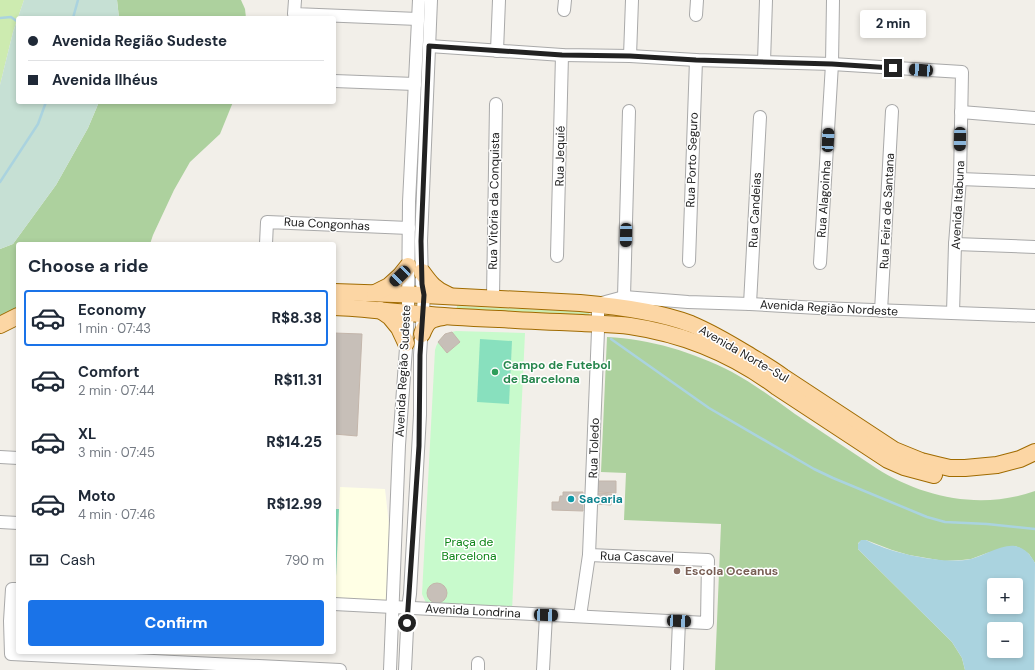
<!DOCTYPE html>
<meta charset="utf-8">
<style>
body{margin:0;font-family:"DM Sans",sans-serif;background:#f6f6f7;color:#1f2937;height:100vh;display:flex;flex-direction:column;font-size:15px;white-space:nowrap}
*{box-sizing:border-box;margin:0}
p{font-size:13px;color:#747a83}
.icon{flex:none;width:22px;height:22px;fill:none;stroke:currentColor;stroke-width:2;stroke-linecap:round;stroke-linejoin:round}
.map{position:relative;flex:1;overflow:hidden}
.details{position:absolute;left:16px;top:242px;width:320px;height:412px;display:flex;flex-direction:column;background:#fff;border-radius:4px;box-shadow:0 2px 6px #0003}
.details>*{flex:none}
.banner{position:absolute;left:16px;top:16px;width:320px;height:88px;border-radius:4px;box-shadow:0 2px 6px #0003;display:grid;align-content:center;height:88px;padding:0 12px;background:#fff}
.tools{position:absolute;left:987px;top:578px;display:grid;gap:8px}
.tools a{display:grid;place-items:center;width:36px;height:36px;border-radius:4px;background:#fff;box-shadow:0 2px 6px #0003;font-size:20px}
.end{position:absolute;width:18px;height:18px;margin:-9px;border:5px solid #222;background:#fff;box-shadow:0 0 0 2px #fff}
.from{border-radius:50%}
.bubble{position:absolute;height:28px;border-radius:4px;background:#fff;box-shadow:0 2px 6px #0003;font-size:13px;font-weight:800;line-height:28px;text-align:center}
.car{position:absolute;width:12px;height:24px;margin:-12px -6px;border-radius:5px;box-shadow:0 0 3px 1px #0007;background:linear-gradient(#222 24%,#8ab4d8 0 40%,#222 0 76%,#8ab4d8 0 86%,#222 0)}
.banner b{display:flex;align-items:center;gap:14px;height:38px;font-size:15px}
.banner b+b{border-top:1px solid #e0e1e3}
.banner i{width:10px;height:10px;background:#1f2937}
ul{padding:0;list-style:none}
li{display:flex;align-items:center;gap:12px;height:56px;margin:0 8px 6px;padding:0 4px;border:2px solid transparent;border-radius:4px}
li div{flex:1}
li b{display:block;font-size:15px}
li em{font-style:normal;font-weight:800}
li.current{border-color:#1a73e8}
li>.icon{width:36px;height:36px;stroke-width:1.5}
h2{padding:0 12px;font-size:18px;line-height:48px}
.pay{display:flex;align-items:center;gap:10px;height:44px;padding:0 12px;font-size:15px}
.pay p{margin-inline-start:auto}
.cta{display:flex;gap:8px;margin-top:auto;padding:8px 12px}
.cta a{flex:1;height:46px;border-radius:4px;background:#1a73e8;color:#fff;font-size:16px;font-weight:800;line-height:46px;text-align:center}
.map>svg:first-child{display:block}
.education{fill:#ffffe5}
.grass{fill:#cdebb0}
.forest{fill:#add19e}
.wetland{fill:#c6e0d4}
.park{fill:#c8facc}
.pitch{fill:#88e0be}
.water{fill:#aad3df;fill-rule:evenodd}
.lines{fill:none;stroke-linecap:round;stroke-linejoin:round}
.stream{stroke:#aad3df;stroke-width:2.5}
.building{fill:#c7bfb8;stroke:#c4b6ab}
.minor-casing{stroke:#a9a9a9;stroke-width:14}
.major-casing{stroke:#a06b00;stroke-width:18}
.minor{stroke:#fff;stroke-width:12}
.major{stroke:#fcd6a4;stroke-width:16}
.route{stroke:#222;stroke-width:5}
.leisure-dot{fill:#2e9e5b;stroke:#fff;stroke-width:1.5}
.culture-dot{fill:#0f9aa8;stroke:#fff;stroke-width:1.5}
.education-dot{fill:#8d6e63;stroke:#fff;stroke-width:1.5}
.labels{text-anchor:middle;stroke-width:3;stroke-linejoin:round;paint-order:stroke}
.street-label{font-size:12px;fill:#222;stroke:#fff}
.leisure-label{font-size:12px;font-weight:bold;fill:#27864d;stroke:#fff;text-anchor:start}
.culture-label{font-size:12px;font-weight:bold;fill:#0d838f;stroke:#fff;text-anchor:start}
.park-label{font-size:12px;fill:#0c8416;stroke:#fff}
.education-label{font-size:12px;font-weight:bold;fill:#785e54;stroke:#fff;text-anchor:start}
</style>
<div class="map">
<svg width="1035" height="670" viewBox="0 0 1035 670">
<rect width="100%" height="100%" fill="#f2efe9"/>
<polygon class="education" points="340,487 385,489 391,542 388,602 335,599"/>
<g class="grass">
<polygon points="0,0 24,0 13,32 0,85"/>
<polygon points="457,306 588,312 590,315 590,316 456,311"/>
</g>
<g class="forest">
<polygon points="117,0 241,0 245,9 246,18 119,18"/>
<polygon points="99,102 233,102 220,134 190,162 174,190 153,235 150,244 18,244 18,312 0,320 0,249 13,244 56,185 88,128"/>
<path d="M607,337c43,2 86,15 125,35 22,12 42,27 63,42 27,18 54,36 81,54 47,30 105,42 159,23v72l-6,-9 -9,-6 -5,-2 -28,7 -16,6 -9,1 -18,1 -35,-6 -17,-5 -26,-10 -7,2 -1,2v5l12,12 82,81 10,16 3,12h-250l6,-146 -97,-4 2,-47 -25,-1z"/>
</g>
<polygon class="wetland" points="24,0 117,0 119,18 18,18 18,102 99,102 88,128 56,185 13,244 0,249 0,85 13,32"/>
<path class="park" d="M456,331l69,2 -13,278 -86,-8 -4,-9 13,-244c3,-11 9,-17 21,-19z"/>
<g class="pitch">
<polygon points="480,339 512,341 509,404 477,402"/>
<polygon points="334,509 339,509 335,599 334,599"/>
</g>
<path class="water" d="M861,540h5c24,13 78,25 105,19 13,-3 30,-15 44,-13 10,2 16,9 20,17l-1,107h-69l-3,-12 -10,-16 -82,-81 -12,-12v-5zM994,585h22v22h-22zM994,629h22v22h-22z"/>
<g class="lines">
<g class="stream">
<polyline points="0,18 11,17 18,22"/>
<polyline points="73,18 78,0"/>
<polyline points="0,182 38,124 46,102"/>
<polyline points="611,339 709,408 814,469 833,478 927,517 945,522 987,524 1035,529"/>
</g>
</g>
<g class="building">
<polygon points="452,332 460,342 447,353 438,342 445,334"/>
<polygon points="334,333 362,334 357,436 334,434"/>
<polygon points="598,481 616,481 616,493 598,492"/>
<polygon points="563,492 583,492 583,511 552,510 552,502 559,502 560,496 563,496"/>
<polygon points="598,493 612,494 611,505 598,504"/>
<circle cx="437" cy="593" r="10"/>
</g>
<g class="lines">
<defs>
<g id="minor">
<polyline points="295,0 294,14 418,19"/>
<polyline points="564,10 565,0"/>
<polyline points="696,15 697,0"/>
<polyline points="429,46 562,55 630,56 696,60 832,64 962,72 960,179 955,244 953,313"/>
<polyline points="497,51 499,0"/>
<polyline points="630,56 632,0"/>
<polyline points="764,62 766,0"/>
<polyline points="334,81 415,84"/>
<polyline points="961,112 1035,118"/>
<polyline points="960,179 1035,182"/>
<polyline points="266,244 267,222 409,228"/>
<polyline points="955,244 1035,247"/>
<polyline points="557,256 562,55"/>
<polyline points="689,261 696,60"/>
<polyline points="820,263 832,64 833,0"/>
<polyline points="624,297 629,111"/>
<polyline points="493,298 496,104"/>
<polyline points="750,304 760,117"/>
<polyline points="881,311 892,111"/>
<polyline points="0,457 18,458"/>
<polyline points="0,522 18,523"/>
<polyline points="18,589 12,589 10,621 11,654 340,670"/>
<polyline points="334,604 707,623 708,560 589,555"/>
<polyline points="580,616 589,555 598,331 598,304 624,297 688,302 750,304 818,308 1035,316"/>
<polyline points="390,670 399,445 406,348 408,308 409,202 419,0"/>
<polyline points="405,670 408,608 410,594 420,415 420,355 424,295 422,284 421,241 431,0"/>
<polyline points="478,670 478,663"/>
<polyline points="543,670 546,615"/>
<polyline points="677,670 679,621"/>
</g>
<g id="major">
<path d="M422,272c8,11 13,18 26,23"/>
<path d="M334,292l90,3 156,8c35,3 77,8 111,21 19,8 38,19 56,30 13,8 24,14 36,23l111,73 27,11 16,4 13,3h15l32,-3 23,-6 15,-7"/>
<polyline points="375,293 389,286 400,276 408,266"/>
<path d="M334,307c29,1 58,5 87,7 26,3 53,4 79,5 27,2 54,3 82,4 16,1 32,1 48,3 54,8 103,28 147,61l111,73 16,7 30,8"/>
<polyline points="380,310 390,317 399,328 406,343"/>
<polyline points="0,325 18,316"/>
<path d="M422,334c5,-13 8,-15 21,-17"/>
</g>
</defs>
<use href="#minor" class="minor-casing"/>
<use href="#major" class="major-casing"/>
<use href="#minor" class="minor"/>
<use href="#major" class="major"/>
</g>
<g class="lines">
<polyline class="route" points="407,623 419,446 420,355 424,295 422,284 421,241 429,46 562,55 630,56 696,60 832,64 893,68"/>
</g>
<circle class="leisure-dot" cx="495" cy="372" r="4"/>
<circle class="culture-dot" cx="571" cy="499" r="4"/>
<circle class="education-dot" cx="677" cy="571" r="4"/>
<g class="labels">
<g class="street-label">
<text transform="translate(560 156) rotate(-89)" y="4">Rua Jequié</text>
<text transform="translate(692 160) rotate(-88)" y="4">Rua Porto Seguro</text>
<text transform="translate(824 199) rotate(-86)" y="4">Rua Alagoinha</text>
<text transform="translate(494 201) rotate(-89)" y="4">Rua Vitória da Conquista</text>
<text transform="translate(958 205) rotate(-87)" y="4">Avenida Itabuna</text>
<text transform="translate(755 210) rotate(-87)" y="4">Rua Candeias</text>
<text transform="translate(887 211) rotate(-87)" y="4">Rua Feira de Santana</text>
<text transform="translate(327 224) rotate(3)" y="4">Rua Congonhas</text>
<text transform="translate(829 308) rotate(3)" y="4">Avenida Região Nordeste</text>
<text transform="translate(744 354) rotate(30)" y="4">Avenida Norte-Sul</text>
<text transform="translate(403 371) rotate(-87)" y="4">Avenida Região Sudeste</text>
<text transform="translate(594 448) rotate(-88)" y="4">Rua Toledo</text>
<text transform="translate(637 557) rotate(2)" y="4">Rua Cascavel</text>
<text transform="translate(473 611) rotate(3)" y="4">Avenida Londrina</text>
</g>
<g class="leisure-label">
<text x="503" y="369">Campo de Futebol<tspan x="503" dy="14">de Barcelona</tspan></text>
</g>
<g class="culture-label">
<text x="579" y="503">Sacaria</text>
</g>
<g class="park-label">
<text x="469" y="546">Praça de<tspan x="469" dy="14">Barcelona</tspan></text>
</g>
<g class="education-label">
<text x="685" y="575">Escola Oceanus</text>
</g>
</g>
</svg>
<div class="tools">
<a>+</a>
<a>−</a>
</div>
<i class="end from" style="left:407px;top:623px"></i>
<i class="end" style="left:893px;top:68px"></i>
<div class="bubble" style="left:860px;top:10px;width:66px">2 min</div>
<i class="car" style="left:921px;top:70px;rotate:274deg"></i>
<i class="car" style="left:960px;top:139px;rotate:181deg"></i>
<i class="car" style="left:828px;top:140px;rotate:3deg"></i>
<i class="car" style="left:626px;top:235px;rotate:181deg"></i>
<i class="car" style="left:400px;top:276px;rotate:226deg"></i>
<i class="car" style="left:546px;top:615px;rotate:92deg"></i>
<i class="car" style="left:679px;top:621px;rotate:93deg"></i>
<div class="banner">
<b><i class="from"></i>Avenida Região Sudeste</b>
<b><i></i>Avenida Ilhéus</b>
</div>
<section class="details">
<h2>Choose a ride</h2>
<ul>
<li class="current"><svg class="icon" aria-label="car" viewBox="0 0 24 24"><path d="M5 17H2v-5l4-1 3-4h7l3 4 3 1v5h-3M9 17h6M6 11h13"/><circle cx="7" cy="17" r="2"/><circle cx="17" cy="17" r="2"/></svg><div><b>Economy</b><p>1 min · 07:43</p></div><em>R$8.38</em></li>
<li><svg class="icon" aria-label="car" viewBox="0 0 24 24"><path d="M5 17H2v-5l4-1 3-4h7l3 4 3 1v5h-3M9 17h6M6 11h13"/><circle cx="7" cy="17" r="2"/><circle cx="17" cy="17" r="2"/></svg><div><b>Comfort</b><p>2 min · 07:44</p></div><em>R$11.31</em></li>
<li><svg class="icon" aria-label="car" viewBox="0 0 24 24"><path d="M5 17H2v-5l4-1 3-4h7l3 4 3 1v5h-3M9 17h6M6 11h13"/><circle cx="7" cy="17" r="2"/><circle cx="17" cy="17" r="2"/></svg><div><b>XL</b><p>3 min · 07:45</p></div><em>R$14.25</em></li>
<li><svg class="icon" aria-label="car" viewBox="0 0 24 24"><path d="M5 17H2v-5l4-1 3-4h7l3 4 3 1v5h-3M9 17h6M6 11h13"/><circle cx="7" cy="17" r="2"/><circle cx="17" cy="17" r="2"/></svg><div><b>Moto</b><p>4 min · 07:46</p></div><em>R$12.99</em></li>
</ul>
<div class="pay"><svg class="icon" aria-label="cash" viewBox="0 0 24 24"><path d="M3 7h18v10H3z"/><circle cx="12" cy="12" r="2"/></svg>Cash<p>790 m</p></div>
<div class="cta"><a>Confirm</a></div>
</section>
</div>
